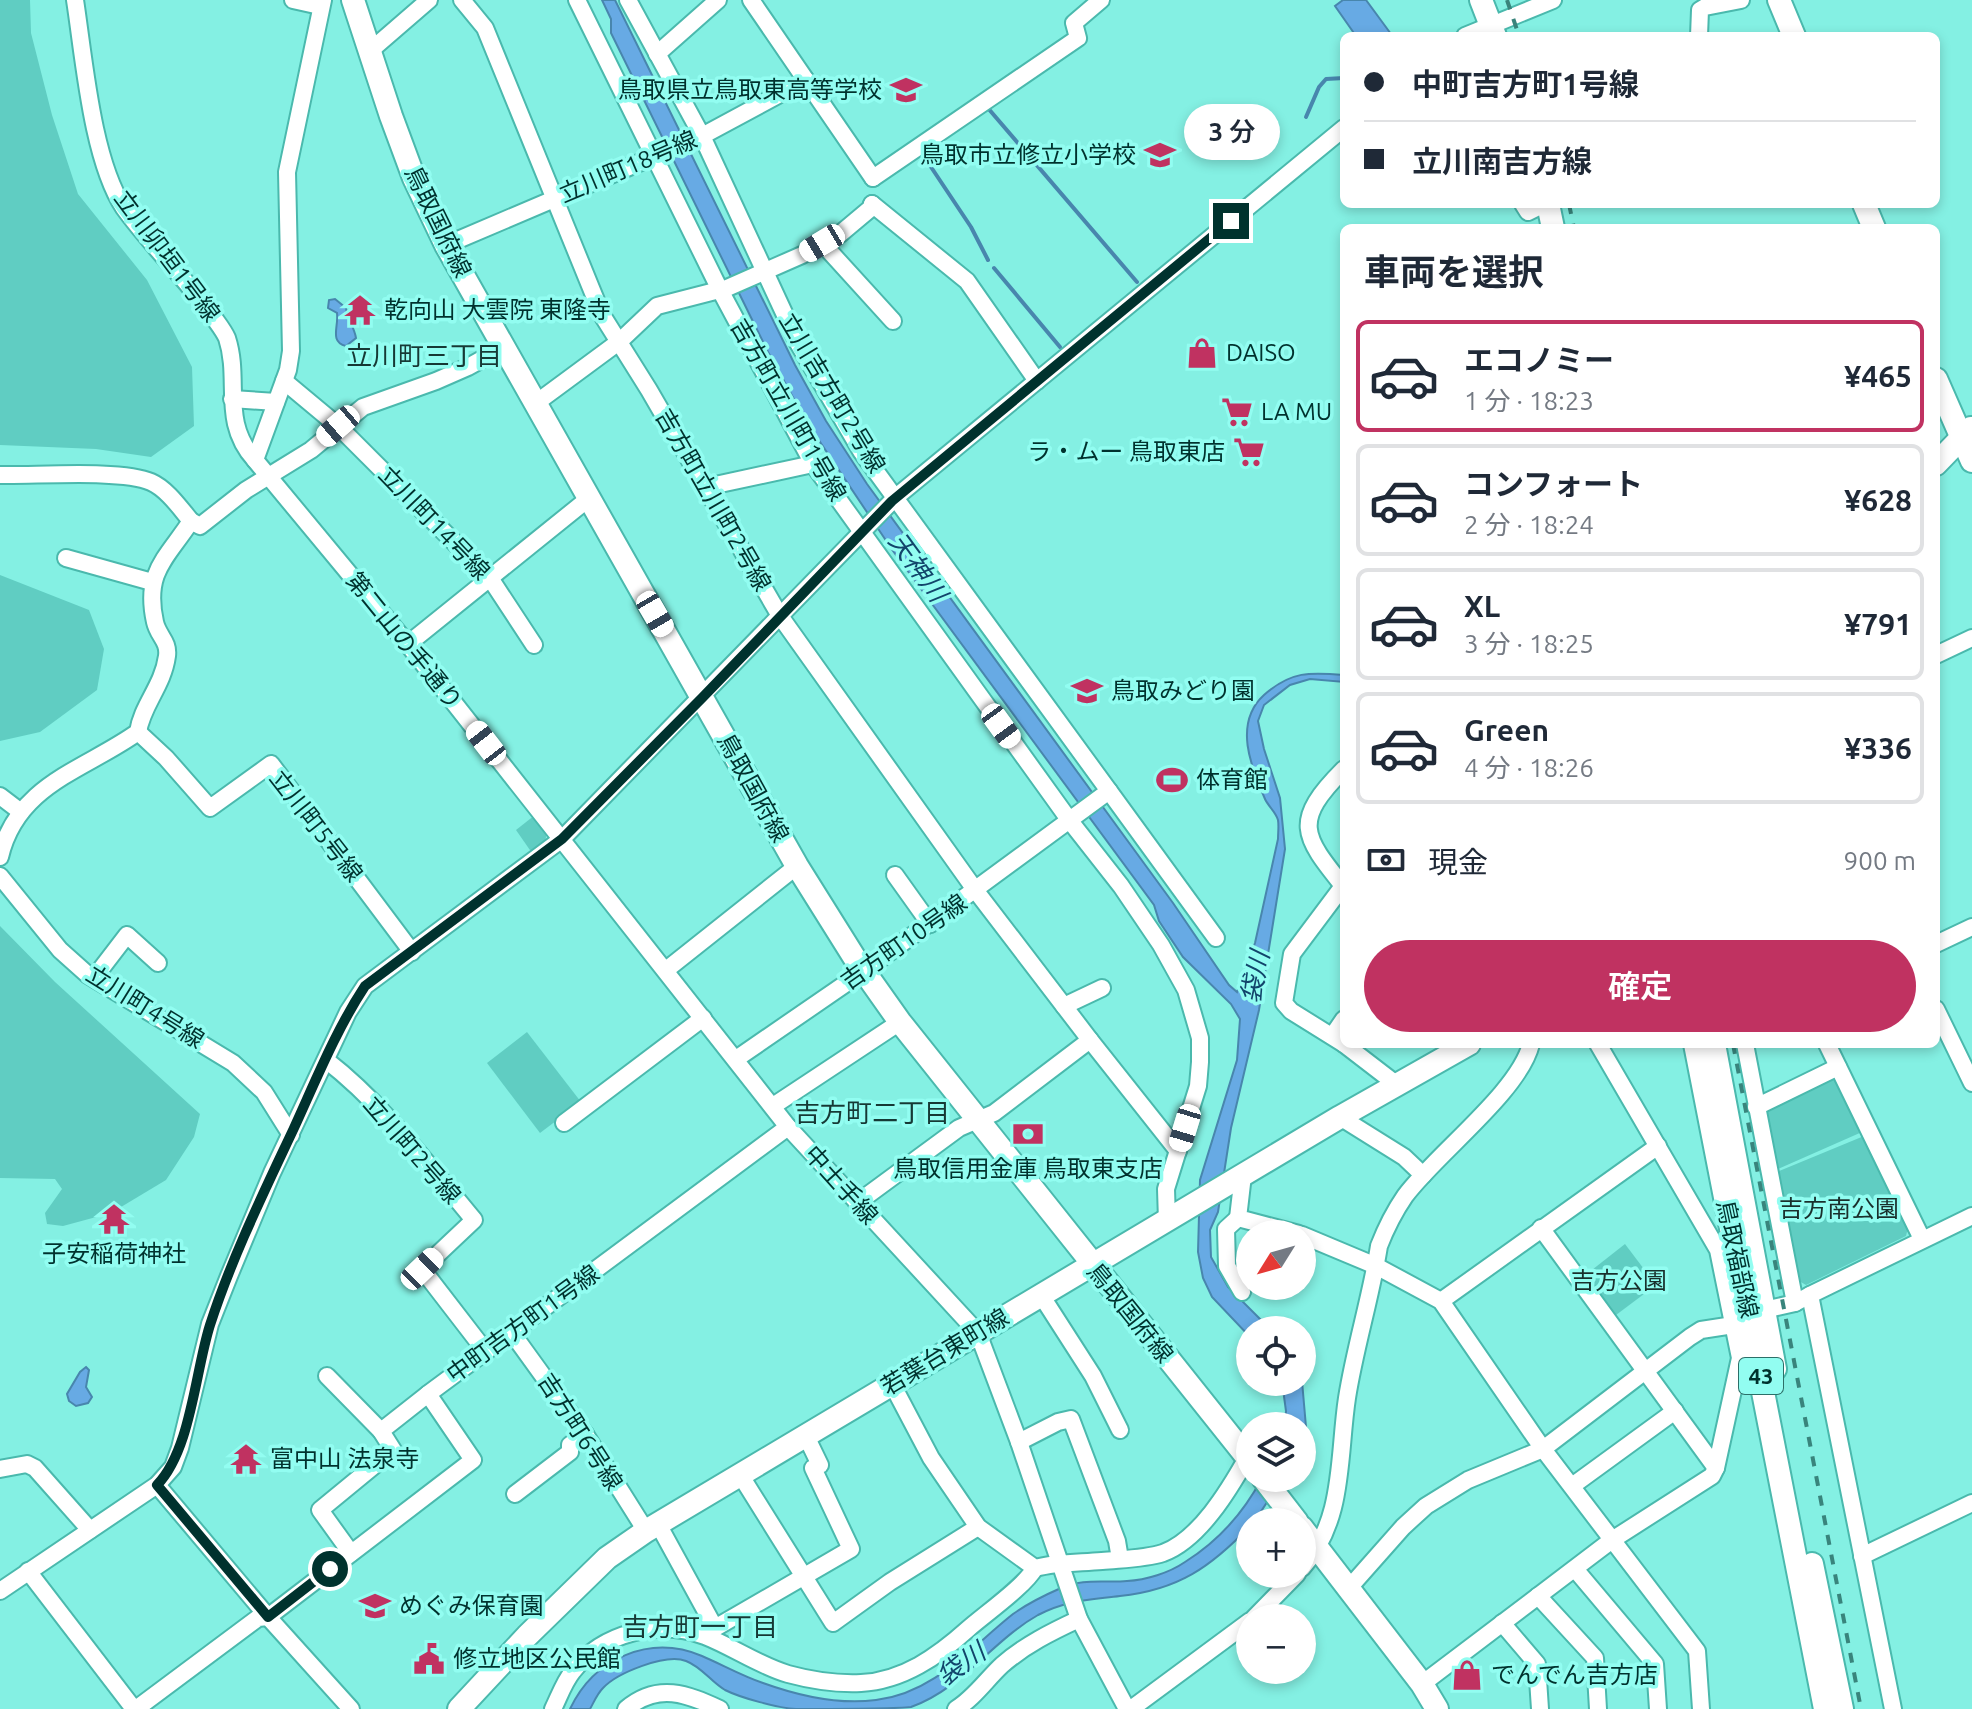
<!DOCTYPE html>
<html lang="ja">
<meta charset="utf-8">
<style>
body{margin:0;font-family:Ubuntu,"Noto Sans JP",sans-serif;background:#f6f6f7;color:#1f2937;height:100vh;display:flex;flex-direction:column;font-size:30px;white-space:nowrap}
*{box-sizing:border-box;margin:0}
p{font-size:26px;color:#747a83}
.icon{flex:none;width:44px;height:44px;fill:none;stroke:currentColor;stroke-width:2;stroke-linecap:round;stroke-linejoin:round}
.map{position:relative;flex:1;overflow:hidden}
.sheet{position:absolute;left:1340px;top:224px;width:600px;height:824px;display:flex;flex-direction:column;background:#fff;border-radius:12px;box-shadow:0 4px 12px #0003}
.sheet>*{flex:none}
.guide{position:absolute;left:1340px;top:32px;width:600px;height:176px;border-radius:12px;box-shadow:0 4px 12px #0003;display:grid;align-content:center;height:176px;padding:0 24px;background:#fff}
.needle{width:52px;rotate:233deg}
.controls{position:absolute;left:1236px;top:1220px;display:grid;gap:16px}
.controls a{display:grid;place-items:center;width:80px;height:80px;border-radius:50%;background:#fff;box-shadow:0 4px 12px #0003;font-size:40px}
.end{position:absolute;width:36px;height:36px;margin:-18px;border:10px solid #00322e;background:#fff;box-shadow:0 0 0 4px #fff}
.from{border-radius:50%}
.bubble{position:absolute;height:56px;border-radius:28px;background:#fff;box-shadow:0 4px 12px #0003;font-size:26px;font-weight:600;line-height:56px;text-align:center}
.car{position:absolute;width:24px;height:48px;margin:-24px -12px;border-radius:10px;box-shadow:0 0 6px 2px #0007;background:linear-gradient(#fff 24%,#345 0 40%,#fff 0 76%,#345 0 86%,#fff 0)}
.guide b{display:flex;align-items:center;gap:28px;height:76px;font-size:30px}
.guide b+b{border-top:2px solid #e0e1e3}
.guide i{width:20px;height:20px;background:#1f2937}
ul{padding:0;list-style:none}
li{display:flex;align-items:center;gap:24px;height:112px;margin:0 16px 12px;padding:0 8px;border:4px solid #e0e1e3;border-radius:12px}
li div{flex:1}
li b{display:block;font-size:30px}
li em{font-style:normal;font-weight:600}
li.current{border-color:#c03261}
li>.icon{width:72px;height:72px;stroke-width:1.5}
h2{padding:0 24px;font-size:36px;line-height:96px}
.pay{display:flex;align-items:center;gap:20px;height:88px;padding:0 24px;font-size:30px}
.pay p{margin-inline-start:auto}
.button{display:flex;gap:16px;margin-top:auto;padding:16px 24px}
.button a{flex:1;height:92px;border-radius:48px;background:#c03261;color:#fff;font-size:32px;font-weight:600;line-height:92px;text-align:center}
.map>svg:first-child{display:block}
.green{fill:#60cdc2}
.water{fill:#67aae4;stroke:#4886ad;stroke-width:2}
.lines{fill:none;stroke-linecap:round;stroke-linejoin:round}
.stream{stroke:#4886ad;stroke-width:4}
.minor-casing{stroke:#4ab9ad;stroke-width:20}
.major-casing{stroke:#4ab9ad;stroke-width:26}
.minor{stroke:#fff;stroke-width:16}
.major{stroke:#fff;stroke-width:22}
.rail{stroke:#39847c;stroke-width:4;stroke-dasharray:10 10;stroke-linecap:butt}
.route{stroke:#00322e;stroke-width:10}
.labels{text-anchor:middle;stroke-width:7;stroke-linejoin:round;paint-order:stroke}
.shield{fill:#92fdf1;stroke:#2c6f68;stroke-width:2}
.shield-label{font-size:22px;font-weight:bold;fill:#00322e}
.poi-label{font-size:24px;fill:#00322e;stroke:#92fdf1;text-anchor:start}
.street-label{font-size:24px;fill:#00322e;stroke:#92fdf1}
.park-label{font-size:24px;fill:#192f2c;stroke:#92fdf1}
.neighbourhood-label{font-size:26px;fill:#163935;stroke:#92fdf1}
.water-label{font-size:26px;font-style:italic;fill:#12456b;stroke:#92fdf1}
</style>
<div class="map">
<svg width="1972" height="1709" viewBox="0 0 1972 1709">
<rect width="100%" height="100%" fill="#84f0e3"/>
<g class="green">
<polygon points="0,0 30,0 31,33 52,115 78,194 147,280 192,367 194,426 151,457 96,449 0,445"/>
<polygon points="0,575 89,610 104,649 97,690 40,732 0,741"/>
<polygon points="535,815 547,831 545,843 532,853 516,830"/>
<polygon points="0,926 55,982 200,1114 194,1137 166,1180 111,1213 63,1226 47,1224 45,1213 62,1189 55,1179 0,1178"/>
<polygon points="527,1032 581,1102 540,1133 487,1063"/>
<polygon points="1834,1075 1862,1132 1776,1170 1763,1109"/>
<polygon points="1864,1136 1908,1228 1906,1236 1806,1285 1799,1281 1777,1172"/>
<polygon points="1625,1244 1656,1285 1612,1318 1583,1277"/>
</g>
<g class="water">
<path d="M602,0h13l180,365 31,56 41,63 306,419 56,82 8,7 18,-49 23,-104c0,-6 1,-13 0,-19 -2,-8 -10,-14 -13,-21 -14,-32 -32,-76 -1,-104 27,-24 46,-23 80,-20v7l-34,-3 -20,6 -26,20 -6,16 6,28 16,49 5,51 -26,161 -28,118 -13,84 -8,18 1,27 17,30 43,43h-21v7l-38,-40 -9,-19 -5,-26 2,-72 37,-120 3,-41 -9,-15 -48,-47 -24,-36 -5,-16 -261,-354 -87,-130 -38,-69 -157,-319v-14z"/>
<polygon points="1343,0 1366,0 1391,34 1356,36 1335,6"/>
<path d="M335,299l11,9c1,11 8,18 10,30l-10,8c-17,-4 -7,-20 -9,-33l-9,-5 1,-8z"/>
<polygon points="86,1367 89,1370 86,1387 92,1397 88,1403 76,1406 69,1401 67,1394 80,1372"/>
<polygon points="1302,1381 1306,1427 1302,1443 1302,1426 1285,1426 1286,1411 1282,1382"/>
<path d="M1262,1478h21l-29,44h-4v4c-39,41 -72,64 -130,70 -31,4 -53,4 -82,19 -46,26 -76,74 -127,92 -16,2 -95,2 -115,2 -18,-1 -55,-11 -71,-19 -14,-8 -23,-23 -39,-29 -20,-8 -69,12 -83,27 -6,6 -9,14 -13,21h-20c24,-51 80,-75 132,-53 21,9 40,20 61,27 36,13 75,22 113,17 58,-7 94,-52 137,-86 14,-10 32,-19 48,-26 21,-10 44,-5 66,-7 19,-1 42,-8 58,-19 32,-20 59,-50 77,-84z"/>
</g>
<g class="lines">
<g class="stream">
<polyline points="987,107 1137,282"/>
<polyline points="1306,117 1319,87 1326,79 1344,78"/>
<polyline points="921,152 971,227 988,260"/>
<polyline points="994,268 1060,347"/>
</g>
<defs>
<g id="minor">
<path d="M75,0c9,58 17,160 49,208 26,36 59,68 86,104 5,8 13,17 17,26 14,43 -7,83 28,122"/>
<polyline points="293,0 320,6"/>
<polyline points="323,0 287,172 291,351 288,370 255,460 410,647 788,1127 978,1333 1019,1442 1079,1619 1127,1709"/>
<polyline points="462,0 485,28 602,315 649,390 780,616 976,891 1090,1040 1178,1151"/>
<polyline points="577,0 720,290 813,464 1070,821 1121,886 1161,945 1186,990 1200,1038 1200,1062 1198,1086 1166,1189 1167,1221"/>
<polyline points="628,0 702,136 798,343 861,451 1109,791 864,971 736,1059"/>
<polyline points="751,0 873,178"/>
<polyline points="1465,36 1553,0"/>
<polyline points="1699,36 1700,10 1705,7 1741,0"/>
<polyline points="370,51 429,0"/>
<polyline points="657,54 718,0"/>
<polyline points="873,178 1078,38 1074,23 1101,0"/>
<polyline points="872,204 967,281 1037,381"/>
<polyline points="1523,204 1528,212 1544,204"/>
<polyline points="822,243 893,321"/>
<polyline points="446,245 702,136 806,80"/>
<polyline points="284,381 338,426 490,578 534,645"/>
<polyline points="232,399 276,402"/>
<polyline points="536,403 620,341 657,306 727,288 802,255 840,234 871,208 872,204"/>
<path d="M0,475c35,1 122,-6 151,7 16,7 29,26 40,39"/>
<polyline points="706,487 813,464"/>
<polyline points="66,558 152,582"/>
<polyline points="408,644 588,499"/>
<polyline points="1936,655 1972,638"/>
<polyline points="138,732 166,758 210,808 271,764 412,952"/>
<path d="M1344,769c-52,52 -42,66 0,118"/>
<polyline points="1109,791 1216,938"/>
<polyline points="0,796 21,812"/>
<path d="M0,857c17,-73 85,-87 138,-125 4,-27 25,-46 29,-76 2,-15 -9,-20 -12,-34 -11,-50 11,-63 36,-101l9,5 46,-36 65,-40 52,-43 73,-26 32,-14 36,-20"/>
<polyline points="895,875 930,924"/>
<polyline points="0,876 60,950 88,975 233,1063 264,1092 291,1135"/>
<polyline points="1343,886 1292,954 1284,1003 1291,1011 1344,1044"/>
<polyline points="1936,944 1972,927"/>
<polyline points="666,970 797,866"/>
<polyline points="94,978 127,935 158,963"/>
<polyline points="1064,1006 1102,988"/>
<polyline points="1936,1009 1972,1083"/>
<polyline points="1333,1035 1344,1019"/>
<polyline points="1344,1044 1396,1084"/>
<polyline points="1745,1044 1795,1303"/>
<polyline points="1827,1044 1922,1239"/>
<path d="M326,1060c57,44 102,105 148,160l-52,49 64,83"/>
<polyline points="773,1106 900,1022"/>
<polyline points="1756,1107 1838,1067"/>
<polyline points="1340,1117 1404,1157 1423,1175"/>
<polyline points="564,1123 703,1018"/>
<polyline points="1243,1175 1238,1218 1299,1234"/>
<polyline points="857,1203 959,1128 994,1113 1090,1040"/>
<polyline points="1238,1218 1226,1229 1227,1266 1242,1292"/>
<polyline points="1541,1228 1716,1468"/>
<polyline points="1302,1235 1376,1266 1441,1301 1543,1449 1697,1651 1701,1709"/>
<polyline points="1041,1295 1093,1376 1120,1430"/>
<polyline points="1441,1301 1658,1146"/>
<polyline points="512,1333 585,1434 646,1531"/>
<polyline points="327,1376 381,1431"/>
<path d="M892,1384l39,74 47,69 57,41c23,-6 44,-5 67,-7 19,-2 42,-2 61,-8 36,-13 66,-63 84,-95"/>
<polyline points="1019,1442 1058,1422 1071,1419 1117,1541 1120,1559"/>
<polyline points="0,1469 27,1464 35,1468 90,1530"/>
<polyline points="741,1476 833,1623 890,1582 978,1527"/>
<polyline points="157,1485 268,1617 351,1709"/>
<polyline points="1572,1486 1675,1411"/>
<polyline points="515,1494 570,1452 570,1445 585,1434"/>
<polyline points="658,1524 715,1628 851,1549 813,1468 820,1465 806,1436"/>
<polyline points="351,1553 320,1510 393,1450 381,1431 428,1394"/>
<polyline points="1862,1556 1972,1503"/>
<path d="M1302,1568c43,-48 36,-111 45,-170 8,-51 24,-101 32,-152 7,-18 15,-34 26,-50 32,-43 114,-104 126,-152"/>
<polyline points="1575,1569 1655,1664 1658,1709"/>
<polyline points="28,1571 134,1709"/>
<polyline points="1349,1588 1403,1527 1426,1506 1468,1480 1543,1449 1690,1337 1701,1330 1727,1326 1764,1310 1795,1303 1810,1295"/>
<polyline points="0,1591 157,1485 173,1467 180,1448 210,1324 229,1276 272,1173 348,1012 365,986 562,839 896,497 1344,128"/>
<polyline points="1538,1596 1595,1658 1598,1709"/>
<polyline points="1254,1618 1297,1574"/>
<polyline points="1502,1623 1537,1664 1540,1709"/>
<polyline points="1422,1684 1612,1540 1712,1476 1716,1468 1740,1358 1718,1250 1598,1044"/>
<polyline points="136,1709 258,1618 268,1617 473,1460 428,1394 788,1127"/>
<path d="M553,1709c6,-12 11,-27 20,-38 30,-39 86,-52 132,-35 28,11 55,30 83,38 22,6 50,10 73,9 42,-2 77,-27 107,-54 17,-15 57,-43 67,-61"/>
<path d="M626,1709c32,-27 61,-15 94,0"/>
<path d="M956,1709c18,-11 30,-29 46,-44 23,-20 49,-33 77,-46"/>
<polyline points="1131,1709 1250,1621"/>
<polyline points="1893,1709 1810,1295 1972,1216"/>
</g>
<g id="major">
<polyline points="353,0 391,116 414,178 446,245 797,866 854,957 900,1022 1250,1461"/>
<polyline points="1481,0 1495,36"/>
<polyline points="1779,0 1794,36"/>
<polyline points="1548,204 1553,228"/>
<polyline points="1864,204 1874,228"/>
<polyline points="1936,379 1972,461"/>
<polyline points="1936,464 1971,428"/>
<polyline points="1695,1044 1825,1709"/>
<polyline points="1714,1044 1775,1369"/>
<polyline points="1263,1478 1297,1522"/>
<polyline points="1302,1528 1422,1684 1437,1709"/>
<polyline points="1812,1564 1842,1709"/>
<polyline points="459,1709 527,1636 607,1558 646,1531 1340,1117 1469,1044"/>
</g>
</defs>
<use href="#minor" class="minor-casing"/>
<use href="#major" class="major-casing"/>
<use href="#minor" class="minor"/>
<use href="#major" class="major"/>
<g class="rail">
<polyline points="1507,0 1519,36"/>
<polyline points="1569,204 1574,228"/>
<polyline points="1733,1044 1861,1709"/>
</g>
</g>
<g class="lines">
<path class="route" d="M330,1569l-62,48 -111,-132c34,-35 38,-113 53,-160 22,-68 54,-133 84,-197 22,-48 42,-98 71,-142l197,-147 140,-141 190,-197 339,-280"/>
</g>
<defs>
<symbol id="school-bare" viewBox="-9 -9 18 18"><path d="M0-5L7-2L0 1L-7-2ZM-4 1L0 2.5L4 1V4Q0 6-4 4Z" fill="#c03261" stroke="#92fdf1" stroke-width="2.5" paint-order="stroke"/></symbol>
<symbol id="temple-bare" viewBox="-9 -9 18 18"><path d="M0-6L5-2H3V0L6.5 2.5H4V6H1.5V3h-3V6H-4V2.5H-6.5L-3 0V-2H-5Z" fill="#c03261" stroke="#92fdf1" stroke-width="2.5" paint-order="stroke"/></symbol>
<symbol id="shop-bare" viewBox="-9 -9 18 18"><path d="M-5-2.5h2.3a2.7 3.5 0 0 1 5.4 0H5L5.5 6h-11ZM-1.5-2.5h3a1.5 2.3 0 0 0-3 0Z" fill="#c03261" stroke="#92fdf1" stroke-width="2.5" paint-order="stroke"/></symbol>
<symbol id="supermarket-bare" viewBox="-9 -9 18 18"><path d="M-6-5.5h2.5l.6 2H6L4.5 2H-2.5L-4.4-4H-6ZM-1.5 3.2a1.3 1.3 0 1 0 .1 0ZM3 3.2a1.3 1.3 0 1 0 .1 0Z" fill="#c03261" stroke="#92fdf1" stroke-width="2.5" paint-order="stroke"/></symbol>
<symbol id="stadium-bare" viewBox="-9 -9 18 18"><path d="M0-5a6.5 5 0 1 0 0 10a6.5 5 0 1 0 0-10ZM-3.5-1.8h7v3.6h-7Z" fill="#c03261" stroke="#92fdf1" stroke-width="2.5" paint-order="stroke"/></symbol>
<symbol id="bank-bare" viewBox="-9 -9 18 18"><path d="M-6-4H6V4H-6ZM0-2.3a2.3 2.3 0 1 0 0 4.6a2.3 2.3 0 1 0 0-4.6Z" fill="#c03261" stroke="#92fdf1" stroke-width="2.5" paint-order="stroke"/></symbol>
<symbol id="civic-bare" viewBox="-9 -9 18 18"><path d="M-.6-6.5H3V-4.5H.6V-3L4-1V1h2V6H-6V1h2V-1L-.6-3ZM-1.2 2.5V6h2.4V2.5Z" fill="#c03261" stroke="#92fdf1" stroke-width="2.5" paint-order="stroke"/></symbol>
</defs>
<g fill-rule="evenodd">
<use href="#school-bare" x="884" y="68" width="44" height="44"/>
<use href="#school-bare" x="1138" y="133" width="44" height="44"/>
<use href="#temple-bare" x="338" y="288" width="44" height="44"/>
<use href="#shop-bare" x="1180" y="331" width="44" height="44"/>
<use href="#supermarket-bare" x="1215" y="390" width="44" height="44"/>
<use href="#supermarket-bare" x="1227" y="430" width="44" height="44"/>
<use href="#school-bare" x="1065" y="669" width="44" height="44"/>
<use href="#stadium-bare" x="1150" y="758" width="44" height="44"/>
<use href="#bank-bare" x="1006" y="1112" width="44" height="44"/>
<use href="#temple-bare" x="92" y="1197" width="44" height="44"/>
<use href="#temple-bare" x="224" y="1437" width="44" height="44"/>
<use href="#school-bare" x="353" y="1584" width="44" height="44"/>
<use href="#civic-bare" x="407" y="1637" width="44" height="44"/>
<use href="#shop-bare" x="1445" y="1653" width="44" height="44"/>
</g>
<g class="labels">
<rect class="shield" x="1739" y="1358" width="44" height="36" rx="6"/>
<g class="shield-label">
<text x="1761" y="1384">43</text>
</g>
<g class="poi-label">
<text x="882" y="98" text-anchor="end">鳥取県立鳥取東高等学校</text>
<text x="1136" y="163" text-anchor="end">鳥取市立修立小学校</text>
<text x="384" y="318">乾向山 大雲院 東隆寺</text>
<text x="1226" y="361">DAISO</text>
<text x="1261" y="420">LA MU</text>
<text x="1225" y="460" text-anchor="end">ラ・ムー 鳥取東店</text>
<text x="1111" y="699">鳥取みどり園</text>
<text x="1196" y="788">体育館</text>
<text x="1028" y="1177" text-anchor="middle">鳥取信用金庫 鳥取東支店</text>
<text x="114" y="1262" text-anchor="middle">子安稲荷神社</text>
<text x="270" y="1467">富中山 法泉寺</text>
<text x="399" y="1614">めぐみ保育園</text>
<text x="453" y="1667">修立地区公民館</text>
<text x="1491" y="1683">でんでん吉方店</text>
</g>
<g class="street-label">
<text transform="translate(628 167) rotate(-23)" y="8">立川町18号線</text>
<text transform="translate(438 222) rotate(64)" y="8">鳥取国府線</text>
<text transform="translate(167 256) rotate(53)" y="8">立川卯垣1号線</text>
<text transform="translate(832 393) rotate(59)" y="8">立川吉方町2号線</text>
<text transform="translate(788 410) rotate(60)" y="8">吉方町立川町1号線</text>
<text transform="translate(713 500) rotate(60)" y="8">吉方町立川町2号線</text>
<text transform="translate(434 523) rotate(46)" y="8">立川町14号線</text>
<text transform="translate(404 641) rotate(51)" y="8">第二山の手通り</text>
<text transform="translate(753 788) rotate(61)" y="8">鳥取国府線</text>
<text transform="translate(316 826) rotate(52)" y="8">立川町5号線</text>
<text transform="translate(904 942) rotate(-35)" y="8">吉方町10号線</text>
<text transform="translate(145 1007) rotate(32)" y="8">立川町4号線</text>
<text transform="translate(412 1150) rotate(49)" y="8">立川町2号線</text>
<text transform="translate(841 1185) rotate(48)" y="8">中土手線</text>
<text transform="translate(1737 1259) rotate(78)" y="8">鳥取福部線</text>
<text transform="translate(1130 1313) rotate(51)" y="8">鳥取国府線</text>
<text transform="translate(523 1324) rotate(-36)" y="8">中町吉方町1号線</text>
<text transform="translate(945 1352) rotate(-31)" y="8">若葉台東町線</text>
<text transform="translate(580 1432) rotate(57)" y="8">吉方町6号線</text>
</g>
<g class="park-label">
<text x="1839" y="1217">吉方南公園</text>
<text x="1619" y="1289">吉方公園</text>
</g>
<g class="neighbourhood-label">
<text x="424" y="365">立川町三丁目</text>
<text x="872" y="1122">吉方町二丁目</text>
<text x="700" y="1636">吉方町一丁目</text>
</g>
<g class="water-label">
<text transform="translate(918 567) rotate(54)" y="9">天神川</text>
<text transform="translate(1255 977) rotate(-78)" y="9">袋川</text>
<text transform="translate(961 1664) rotate(-35)" y="9">袋川</text>
</g>
</g>
</svg>
<div class="controls">
<a><svg class="needle" viewBox="-14 -14 28 28"><path d="M0-13l5 13h-10z" fill="#e53935"/><path d="M0 13l5-13h-10z" fill="#747a83"/></svg></a>
<a><svg class="icon" aria-label="locate" viewBox="0 0 24 24"><circle cx="12" cy="12" r="6"/><path d="M12 2v4M12 18v4M2 12h4M18 12h4"/></svg></a>
<a><svg class="icon" aria-label="layers" viewBox="0 0 24 24"><path d="M12 4l9 5-9 5-9-5zM3 14l9 5 9-5"/></svg></a>
<a>+</a>
<a>−</a>
</div>
<i class="end from" style="left:330px;top:1569px"></i>
<i class="end" style="left:1231px;top:221px"></i>
<div class="bubble" style="left:1184px;top:104px;width:96px">3 分</div>
<i class="car" style="left:822px;top:243px;rotate:239deg"></i>
<i class="car" style="left:338px;top:426px;rotate:229deg"></i>
<i class="car" style="left:655px;top:614px;rotate:150deg"></i>
<i class="car" style="left:1001px;top:726px;rotate:144deg"></i>
<i class="car" style="left:486px;top:743px;rotate:322deg"></i>
<i class="car" style="left:1185px;top:1128px;rotate:197deg"></i>
<i class="car" style="left:422px;top:1269px;rotate:46deg"></i>
<div class="guide">
<b><i class="from"></i>中町吉方町1号線</b>
<b><i></i>立川南吉方線</b>
</div>
<section class="sheet">
<h2>車両を選択</h2>
<ul>
<li class="current"><svg class="icon" aria-label="car" viewBox="0 0 24 24"><path d="M5 17H2v-5l4-1 3-4h7l3 4 3 1v5h-3M9 17h6M6 11h13"/><circle cx="7" cy="17" r="2"/><circle cx="17" cy="17" r="2"/></svg><div><b>エコノミー</b><p>1 分 · 18:23</p></div><em>¥465</em></li>
<li><svg class="icon" aria-label="car" viewBox="0 0 24 24"><path d="M5 17H2v-5l4-1 3-4h7l3 4 3 1v5h-3M9 17h6M6 11h13"/><circle cx="7" cy="17" r="2"/><circle cx="17" cy="17" r="2"/></svg><div><b>コンフォート</b><p>2 分 · 18:24</p></div><em>¥628</em></li>
<li><svg class="icon" aria-label="car" viewBox="0 0 24 24"><path d="M5 17H2v-5l4-1 3-4h7l3 4 3 1v5h-3M9 17h6M6 11h13"/><circle cx="7" cy="17" r="2"/><circle cx="17" cy="17" r="2"/></svg><div><b>XL</b><p>3 分 · 18:25</p></div><em>¥791</em></li>
<li><svg class="icon" aria-label="car" viewBox="0 0 24 24"><path d="M5 17H2v-5l4-1 3-4h7l3 4 3 1v5h-3M9 17h6M6 11h13"/><circle cx="7" cy="17" r="2"/><circle cx="17" cy="17" r="2"/></svg><div><b>Green</b><p>4 分 · 18:26</p></div><em>¥336</em></li>
</ul>
<div class="pay"><svg class="icon" aria-label="cash" viewBox="0 0 24 24"><path d="M3 7h18v10H3z"/><circle cx="12" cy="12" r="2"/></svg>現金<p>900 m</p></div>
<div class="button"><a>確定</a></div>
</section>
</div>
